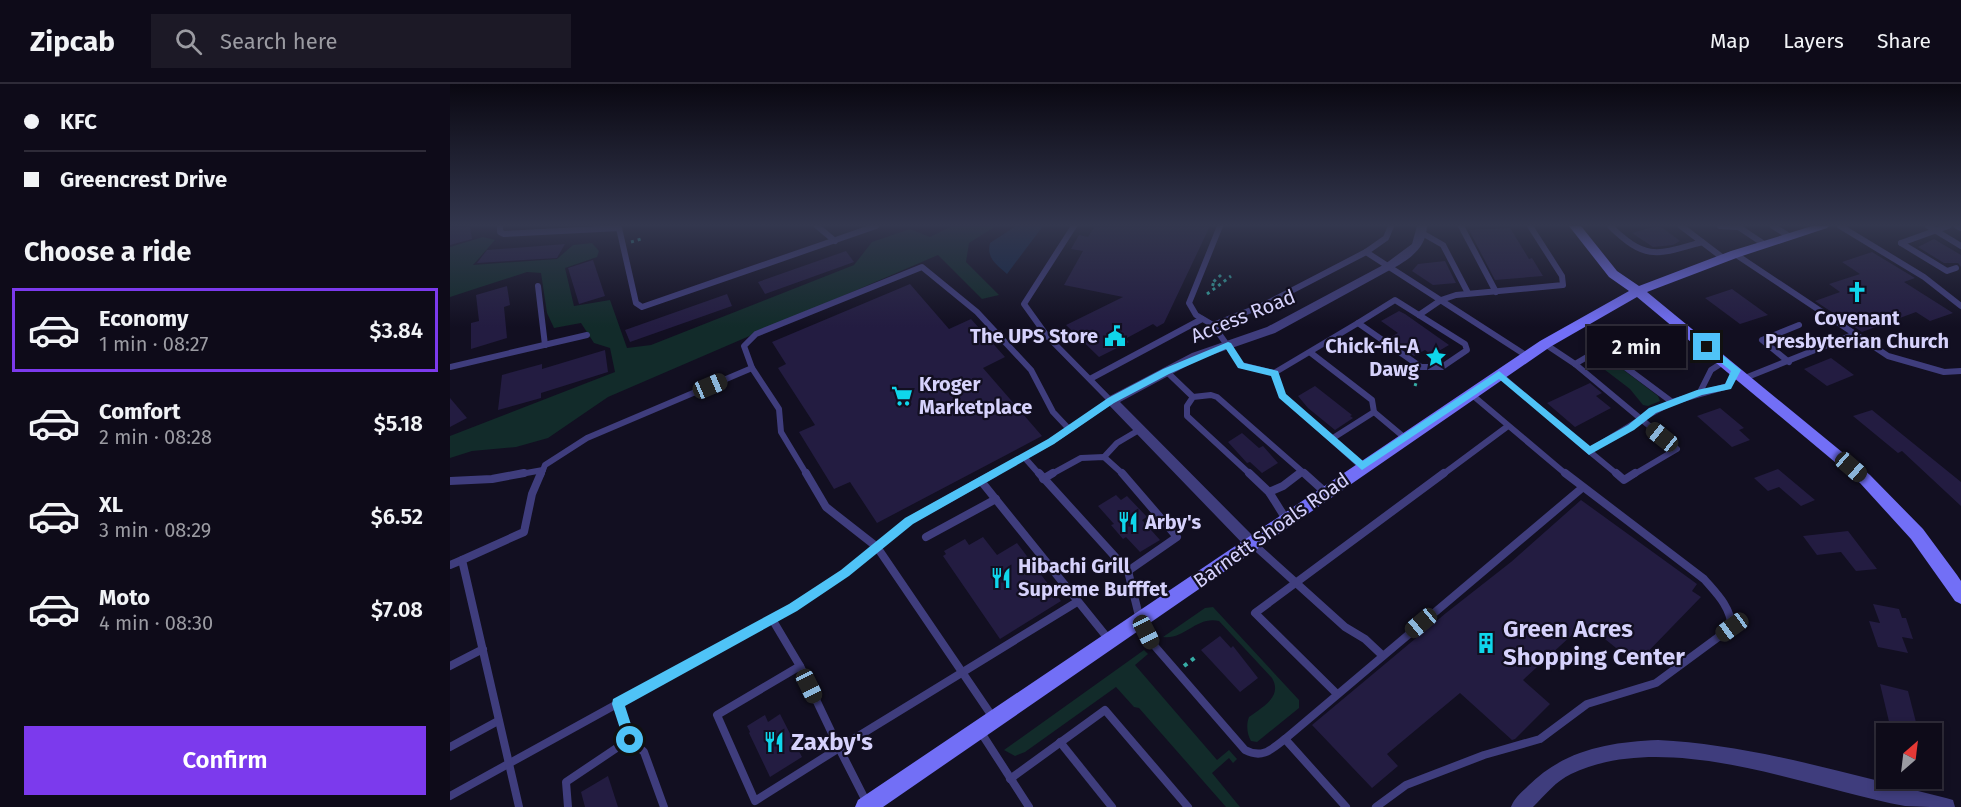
<!DOCTYPE html>
<meta charset="utf-8">
<style>
body{margin:0;font-family:"Fira Sans",sans-serif;background:#1c1926;color:#f1f3f6;height:100vh;display:flex;flex-direction:column;font-size:22px;white-space:nowrap}
*{box-sizing:border-box;margin:0}
p{font-size:20px;color:#9b9ba2}
.icon{flex:none;width:33px;height:33px;fill:none;stroke:currentColor;stroke-width:2;stroke-linecap:round;stroke-linejoin:round}
.map{position:relative;flex:1;overflow:hidden}
.panel{display:flex;flex-direction:column;background:#0e0b19;width:450px}
.panel>*{flex:none}
.guide{display:grid;align-content:center;height:132px;padding:0 24px;background:#0e0b19}
.needle{width:39px;rotate:28deg}
.controls{position:absolute;left:1426px;top:639px;display:grid;gap:12px}
.controls a{display:grid;place-items:center;width:66px;height:66px;border-radius:0px;background:#0e0b19;box-shadow:0 3px 9px #0003,0 0 0 2px #2e2b38;font-size:30px}
.end{position:absolute;width:27px;height:27px;margin:-14px;border:8px solid #4fc3f7;background:#111;box-shadow:0 0 0 3px #111}
.from{border-radius:50%}
.bubble{position:absolute;height:42px;border-radius:0px;background:#0e0b19;box-shadow:0 3px 9px #0003,0 0 0 2px #2e2b38;font-size:20px;font-weight:600;line-height:42px;text-align:center}
.car{position:absolute;width:18px;height:36px;margin:-18px -9px;border-radius:8px;box-shadow:0 0 4px 2px #0007;background:linear-gradient(#222 24%,#8ab4d8 0 40%,#222 0 76%,#8ab4d8 0 86%,#222 0)}
.guide b{display:flex;align-items:center;gap:21px;height:57px;font-size:22px}
.guide b+b{border-top:2px solid #2e2b38}
.guide i{width:15px;height:15px;background:#f1f3f6}
ul{padding:0;list-style:none}
li{display:flex;align-items:center;gap:18px;height:84px;margin:0 12px 9px;padding:0 12px;border:3px solid transparent;border-radius:0px}
li div{flex:1}
li b{display:block;font-size:22px}
li em{font-style:normal;font-weight:600}
li.current{border-color:#7c3aed}
li>.icon{width:54px;height:54px;stroke-width:1.5}
h2{padding:0 24px;font-size:27px;line-height:72px}
.action{display:flex;gap:12px;margin-top:auto;padding:12px 24px}
.action a{flex:1;height:69px;border-radius:0px;background:#7c3aed;color:#fff;font-size:24px;font-weight:600;line-height:69px;text-align:center}
header{display:flex;align-items:center;gap:36px;box-sizing:border-box;height:84px;padding:0 30px;background:#0e0b19;border-bottom:2px solid #2e2b38}
header strong{font-size:28px}
nav{display:flex;gap:33px;margin-inline-start:auto;font-size:21px}
.search{width:420px;height:54px;background:#1c1926;display:flex;align-items:center;gap:15px;box-sizing:border-box;padding:0 21px;border-radius:0px;color:#9b9ba2;font-size:22px}
main{display:flex;flex:1;min-height:0}
.map>svg:first-child{display:block}
.green{fill:#122b2a}
.water{fill:#122747}
.building{fill:#231c41}
.lines{fill:none;stroke-linecap:round;stroke-linejoin:round}
.path-far1{stroke:#36aca5;stroke-width:3;stroke-dasharray:3 4;stroke-linecap:butt}
.path{stroke:#36aca5;stroke-width:4;stroke-dasharray:4 5;stroke-linecap:butt}
.lane-far1{stroke:#3f3d7d;stroke-width:6}
.lane{stroke:#3f3d7d;stroke-width:8}
.street{fill:#3f3d7d;fill-rule:evenodd}
.secondary{fill:#726ff6;fill-rule:evenodd}
.route{fill:#4fc3f7}
.labels{text-anchor:middle;stroke-width:4.5;stroke-linejoin:round;paint-order:stroke}
.street-label{font-size:20px;fill:#d6d2fc;stroke:#120f21}
.poi-label{font-size:20px;font-weight:bold;fill:#d6d2fc;stroke:#120f21;text-anchor:start}
.near-poi-label{font-size:24px;font-weight:bold;fill:#d6d2fc;stroke:#120f21;text-anchor:start}
</style>
<header>
<strong>Zipcab</strong>
<div class="search"><svg class="icon" aria-label="search" viewBox="0 0 24 24"><circle cx="10" cy="10" r="6"/><path d="M15 15l6 6"/></svg>Search here</div>
<nav><a>Map</a><a>Layers</a><a>Share</a></nav>
</header>
<main>
<section class="panel">
<div class="guide">
<b><i class="from"></i>KFC</b>
<b><i></i>Greencrest Drive</b>
</div>
<h2>Choose a ride</h2>
<ul>
<li class="current"><svg class="icon" aria-label="car" viewBox="0 0 24 24"><path d="M5 17H2v-5l4-1 3-4h7l3 4 3 1v5h-3M9 17h6M6 11h13"/><circle cx="7" cy="17" r="2"/><circle cx="17" cy="17" r="2"/></svg><div><b>Economy</b><p>1 min · 08:27</p></div><em>$3.84</em></li>
<li><svg class="icon" aria-label="car" viewBox="0 0 24 24"><path d="M5 17H2v-5l4-1 3-4h7l3 4 3 1v5h-3M9 17h6M6 11h13"/><circle cx="7" cy="17" r="2"/><circle cx="17" cy="17" r="2"/></svg><div><b>Comfort</b><p>2 min · 08:28</p></div><em>$5.18</em></li>
<li><svg class="icon" aria-label="car" viewBox="0 0 24 24"><path d="M5 17H2v-5l4-1 3-4h7l3 4 3 1v5h-3M9 17h6M6 11h13"/><circle cx="7" cy="17" r="2"/><circle cx="17" cy="17" r="2"/></svg><div><b>XL</b><p>3 min · 08:29</p></div><em>$6.52</em></li>
<li><svg class="icon" aria-label="car" viewBox="0 0 24 24"><path d="M5 17H2v-5l4-1 3-4h7l3 4 3 1v5h-3M9 17h6M6 11h13"/><circle cx="7" cy="17" r="2"/><circle cx="17" cy="17" r="2"/></svg><div><b>Moto</b><p>4 min · 08:30</p></div><em>$7.08</em></li>
</ul>
<div class="action"><a>Confirm</a></div>
</section>
<div class="map">
<svg width="1511" height="723" viewBox="0 0 1511 723">
<rect width="100%" height="100%" fill="#120f21"/>
<g class="green">
<polygon points="502,142 546,142 519,159 516,178 549,211 532,215 488,171 158,313 98,354 66,363 22,367 0,374 0,352 165,288 160,264 144,259 131,239 104,244 97,229 91,189 77,188 0,213 0,163 33,153 45,156 23,181 107,175 123,161 142,159 149,167 147,173 115,184 124,222 160,216 177,264 201,261 404,181 422,158 460,145 480,153"/>
<polygon points="1146,272 1159,275 1208,312 1210,317 1198,322 1193,321 1180,305 1146,279 1144,276"/>
<path d="M763,523l86,93v8l-42,34 -6,-1c-4,-6 -5,-17 -2,-24 13,-10 34,-20 23,-39l-53,-57c-23,-5 -34,19 -56,16l42,-29z"/>
<polygon points="694,566 698,570 685,581 767,676 779,666 787,675 783,679 779,674 762,689 790,723 776,723 689,624 684,623 666,603 575,668 565,672 554,666"/>
</g>
<path class="water" d="M566,142h27l-36,48c-10,-9 -21,-16 -17,-31z"/>
<g class="building">
<polygon points="0,142 20,142 22,155 0,161"/>
<polygon points="645,142 760,142 714,239 707,243 703,240 675,255 679,258 649,273 616,241 673,213 614,201 633,167 621,165 629,151 638,153"/>
<polygon points="1206,142 1210,142 1230,157 1223,161 1203,163 1182,149"/>
<polygon points="1060,144 1079,175 1082,174 1093,192 1045,196 1019,146"/>
<polygon points="1484,155 1511,171 1511,183 1508,179 1494,179 1468,163"/>
<polygon points="115,160 107,174 27,179 37,166"/>
<polygon points="396,167 404,178 315,210 308,198"/>
<polygon points="1422,168 1465,194 1454,198 1503,229 1480,237 1466,228 1412,248 1365,217 1390,208 1379,200 1410,190 1392,178"/>
<polygon points="143,176 155,212 129,220 118,184"/>
<polygon points="995,177 1006,199 983,201 962,187 968,180"/>
<polygon points="460,200 499,245 521,235 555,273 533,284 592,352 427,439 400,398 384,405 349,348 365,341 328,284 336,280 322,258"/>
<polygon points="57,202 60,221 54,223 57,254 21,265 21,239 29,237 26,211"/>
<polygon points="1282,205 1318,231 1290,240 1255,214"/>
<polygon points="277,210 282,222 180,258 175,246"/>
<polygon points="949,227 955,230 999,261 982,271 975,266 964,272 939,254 948,249 931,237"/>
<polygon points="155,266 158,288 91,309 91,314 48,326 52,291 92,280 92,285"/>
<polygon points="1381,274 1404,291 1377,302 1354,285"/>
<polygon points="1140,299 1152,309 1146,312 1161,324 1125,343 1097,319"/>
<polygon points="865,302 902,331 900,332 903,334 885,346 858,324 848,312"/>
<polygon points="0,314 17,334 0,343"/>
<polygon points="1270,324 1294,344 1289,346 1300,356 1282,363 1247,332"/>
<polygon points="1422,326 1511,398 1511,422 1452,367 1448,369 1403,332"/>
<polygon points="792,349 809,364 813,362 828,379 812,389 800,378 797,379 778,358"/>
<polygon points="1328,385 1365,416 1351,422 1329,403 1318,407 1304,394"/>
<polygon points="666,411 671,416 677,412 697,433 692,436 710,456 690,468 676,453 673,455 661,441 664,440 648,422"/>
<polygon points="1131,416 1247,500 1242,507 1251,513 1186,580 1135,539 1073,596 1100,620 1065,655 1062,656 1010,609 937,670 948,682 922,704 862,641 996,529 1061,478"/>
<polygon points="1398,447 1427,485 1406,487 1391,468 1367,471 1353,452"/>
<polygon points="533,453 547,471 567,459 611,517 550,555 493,472 496,470 494,467 515,455 519,461"/>
<polygon points="1423,520 1449,525 1452,534 1456,534 1463,555 1452,553 1458,569 1428,563 1419,537 1430,539"/>
<polygon points="770,552 781,564 783,562 808,594 790,608 751,566"/>
<polygon points="1430,600 1458,607 1469,650 1442,650"/>
<polygon points="330,630 352,673 320,693 299,649 300,648 297,642 315,631 318,638"/>
<polygon points="158,692 168,723 135,723 131,708"/>
</g>
<g class="lines">
<g class="path-far1">
<polyline points="181,158 191,155"/>
<polyline points="771,191 761,200 768,202 781,192"/>
<polyline points="757,210 768,202"/>
<polyline points="965,302 968,293"/>
</g>
<polyline class="path" points="734,582 747,572"/>
<g class="lane-far1">
<polyline points="50,142 50,148 54,150 169,144 186,219 192,223 426,142"/>
<polyline points="367,142 385,157"/>
<polyline points="770,142 739,219 746,231 763,241 791,281 824,289 908,239"/>
<polyline points="1011,142 1046,208"/>
<path d="M1160,142c36,35 47,29 92,16"/>
<polyline points="1231,142 1273,174"/>
<polyline points="1270,142 1288,143"/>
<polyline points="1287,142 1314,160"/>
<polyline points="1323,142 1339,152"/>
<polyline points="1390,142 1474,193 1511,222"/>
<polyline points="1478,142 1511,162"/>
<polyline points="1507,142 1511,144"/>
<polyline points="972,149 993,161 1018,209"/>
<polyline points="1451,159 1497,187 1506,184"/>
<polyline points="1451,159 1498,142"/>
<polyline points="916,168 1077,272"/>
<polyline points="1285,170 1438,272 1494,288 1511,287"/>
<polyline points="88,202 95,261"/>
<polygon points="945,216 1015,260 1017,266 992,283 971,283 908,239"/>
<polyline points="969,231 991,216 1006,211 1113,201 1112,192 1080,142"/>
<polyline points="763,241 814,221 916,168 936,154 941,142"/>
<polyline points="1095,260 1125,280 1191,335 1222,318 1278,302 1286,287"/>
<polyline points="861,269 922,316 924,328 955,354"/>
<polyline points="1339,278 1312,256 1349,241"/>
<polyline points="1125,280 1142,270 1159,271 1222,318"/>
<polyline points="0,283 137,251"/>
<polyline points="716,287 743,313"/>
<polyline points="824,289 832,311 912,383"/>
<polyline points="1049,290 1139,367"/>
<polyline points="1295,294 1405,250"/>
<polyline points="640,295 752,235"/>
<polyline points="1250,308 1261,286 1275,277"/>
<polyline points="1021,310 1117,391"/>
<polyline points="883,354 924,328"/>
<polyline points="1139,367 1168,391"/>
<polyline points="1139,367 1191,335 1227,365 1183,391"/>
<polyline points="574,373 590,391"/>
<polyline points="654,373 667,359 689,346"/>
<polyline points="65,391 93,386"/>
<polyline points="91,391 95,381 137,354 302,284"/>
<polyline points="357,391 331,348 329,325 302,284 294,262 306,250 472,183 527,228 581,286 603,328 619,345"/>
<polyline points="542,391 601,358 661,317 597,252 574,220 624,142"/>
<polyline points="600,391 631,374 654,373 674,391"/>
<polyline points="801,391 737,332 737,322 743,313 761,311 767,313 856,391"/>
<polyline points="848,391 852,388"/>
<polyline points="992,391 1058,342"/>
</g>
<g class="lane">
<polyline points="356,389 376,423 427,463 544,635"/>
<path d="M589,389l89,98 12,49 12,23 93,107c17,9 26,0 40,-11l297,-251"/>
<polyline points="672,389 727,453 678,487"/>
<polyline points="799,389 819,408 836,435"/>
<polyline points="854,389 875,408"/>
<polyline points="1166,389 1174,396 1185,389"/>
<polyline points="593,395 603,389"/>
<polyline points="0,397 42,395 74,389"/>
<polyline points="531,397 660,557"/>
<polyline points="819,408 833,402 850,389"/>
<polyline points="476,453 546,415"/>
<polyline points="803,460 895,543 915,555 932,571"/>
<polyline points="0,481 12,476"/>
<polyline points="322,535 350,582"/>
<polyline points="0,582 33,565"/>
<polygon points="350,582 389,664 305,717 267,631"/>
<polyline points="886,609 805,529 994,389"/>
<polyline points="168,620 180,655 194,668 214,723"/>
<polyline points="530,647 579,723"/>
<polyline points="835,655 896,723"/>
<polyline points="610,658 662,723"/>
<polyline points="0,663 48,637"/>
<polyline points="389,664 417,719"/>
<polyline points="389,664 627,518"/>
<polyline points="560,695 655,626 738,723"/>
<polyline points="0,712 343,523 395,489 459,437 545,389"/>
<polyline points="69,723 12,476 74,448 82,410 91,389"/>
<polyline points="118,723 116,698 180,655"/>
<path d="M926,723l30,-22 78,-30 56,-16 47,-35 69,-21 76,-56c-2,-21 -15,-33 -28,-48l-139,-106"/>
</g>
<g class="street">
<path d="M967,142h10c-1,19 -12,29 -28,39l-124,68 -75,26 -80,43 136,137 2,4 -2,4 -5,2 -5,-2 -141,-146 1,-3 86,-45 75,-26 118,-63 27,-20z"/>
<path d="M1208,656c97,5 193,35 288,58l7,2 2,7c-16,0 -34,0 -50,-1 -98,-18 -237,-78 -334,-32 -15,7 -26,21 -38,33h-22c3,-9 11,-15 17,-21 36,-36 81,-44 130,-46z"/>
</g>
<polygon class="secondary" points="1119,142 1131,142 1167,187 1189,202 1281,167 1362,142 1379,142 1377,144 1289,173 1197,208 1420,391 1473,445 1507,491 1511,497 1511,520 1505,517 1461,455 1410,399 1187,213 1100,263 433,723 405,723 408,716 1090,257 1179,207 1159,193"/>
</g>
<linearGradient id="sky" x2="0" y2="1"><stop stop-color="#0a0812"/><stop offset="0.58" stop-color="#33374e"/><stop offset="1" stop-color="#33374e" stop-opacity="0"/></linearGradient>
<rect width="1511" height="243" fill="url(#sky)"/>
<polygon class="route" points="778,258 781,259 794,279 828,287 836,310 913,377 1049,287 1140,362 1178,341 1199,324 1247,306 1275,300 1281,287 1254,265 1254,261 1260,261 1291,286 1281,305 1252,311 1206,329 1184,346 1139,371 1049,295 912,386 829,314 821,292 788,284 776,265 719,290 664,319 604,360 463,440 399,492 347,527 175,622 186,656 185,660 180,662 175,660 162,620 163,615 339,520 391,486 455,434 598,355 658,314 713,285"/>
<defs>
<symbol id="church-bare" viewBox="-9 -9 18 18"><path d="M-1.2-6h2.4v3.5h3.3v2.4h-3.3V6h-2.4V-.1h-3.3v-2.4h3.3Z" fill="#0fd6eb" stroke="#120f21" stroke-width="2.5" paint-order="stroke"/></symbol>
<symbol id="civic-bare" viewBox="-9 -9 18 18"><path d="M-.6-6.5H3V-4.5H.6V-3L4-1V1h2V6H-6V1h2V-1L-.6-3ZM-1.2 2.5V6h2.4V2.5Z" fill="#0fd6eb" stroke="#120f21" stroke-width="2.5" paint-order="stroke"/></symbol>
<symbol id="sight-bare" viewBox="-9 -9 18 18"><path d="M0-6L1.8-2.2L6-1.7L2.9 1.2L3.7 5.4L0 3.3L-3.7 5.4L-2.9 1.2L-6-1.7L-1.8-2.2Z" fill="#0fd6eb" stroke="#120f21" stroke-width="2.5" paint-order="stroke"/></symbol>
<symbol id="supermarket-bare" viewBox="-9 -9 18 18"><path d="M-6-5.5h2.5l.6 2H6L4.5 2H-2.5L-4.4-4H-6ZM-1.5 3.2a1.3 1.3 0 1 0 .1 0ZM3 3.2a1.3 1.3 0 1 0 .1 0Z" fill="#0fd6eb" stroke="#120f21" stroke-width="2.5" paint-order="stroke"/></symbol>
<symbol id="restaurant-bare" viewBox="-9 -9 18 18"><path d="M-5-6h1v4h1v-4h1v4h1v-4h1v5L-1.5 .5V6h-2V.5L-5-1ZM5-6V6H3V1.5H1.5Q1.5-4 5-6Z" fill="#0fd6eb" stroke="#120f21" stroke-width="2.5" paint-order="stroke"/></symbol>
<symbol id="building-bare" viewBox="-9 -9 18 18"><path d="M-4-6H4V6H1V3H-1V6H-4ZM-2.5-4.3h1.7v1.8h-1.7ZM.8-4.3h1.7v1.8H.8ZM-2.5-1h1.7V.8h-1.7ZM.8-1h1.7V.8H.8Z" fill="#0fd6eb" stroke="#120f21" stroke-width="2.5" paint-order="stroke"/></symbol>
</defs>
<g fill-rule="evenodd">
<use href="#church-bare" x="1392" y="193" width="30" height="30"/>
<use href="#civic-bare" x="650" y="237" width="30" height="30"/>
<use href="#sight-bare" x="971" y="258" width="30" height="30"/>
<use href="#supermarket-bare" x="437" y="297" width="30" height="30"/>
<use href="#restaurant-bare" x="663" y="423" width="30" height="30"/>
<use href="#restaurant-bare" x="536" y="479" width="30" height="30"/>
<use href="#building-bare" x="1021" y="544" width="30" height="30"/>
<use href="#restaurant-bare" x="309" y="643" width="30" height="30"/>
</g>
<g class="labels">
<g class="street-label">
<text transform="translate(793 232) rotate(-22)" y="7">Access Road</text>
<text transform="translate(821 446) rotate(-35)" y="7">Barnett Shoals Road</text>
</g>
<g class="poi-label">
<text x="1407" y="241" text-anchor="middle">Covenant<tspan x="1407" dy="23">Presbyterian Church</tspan></text>
<text x="648" y="259" text-anchor="end">The UPS Store</text>
<text x="969" y="269" text-anchor="end">Chick-fil-A<tspan x="969" dy="23">Dawg</tspan></text>
<text x="469" y="307">Kroger<tspan x="469" dy="23">Marketplace</tspan></text>
<text x="695" y="445">Arby's</text>
<text x="568" y="489">Hibachi Grill<tspan x="568" dy="23">Supreme Bufffet</tspan></text>
</g>
<g class="near-poi-label">
<text x="1053" y="553">Green Acres<tspan x="1053" dy="28">Shopping Center</tspan></text>
<text x="341" y="666">Zaxby's</text>
</g>
</g>
</svg>
<div class="controls">
<a><svg class="needle" viewBox="-14 -14 28 28"><path d="M0-13l5 13h-10z" fill="#e53935"/><path d="M0 13l5-13h-10z" fill="#9b9ba2"/></svg></a>
</div>
<i class="end from" style="left:180px;top:656px"></i>
<i class="end" style="left:1257px;top:263px"></i>
<div class="bubble" style="left:1137px;top:242px;width:99px">2 min</div>
<i class="car" style="left:260px;top:302px;rotate:67deg"></i>
<i class="car" style="left:1212px;top:353px;rotate:309deg"></i>
<i class="car" style="left:1401px;top:383px;rotate:131deg"></i>
<i class="car" style="left:971px;top:539px;rotate:230deg"></i>
<i class="car" style="left:1282px;top:543px;rotate:234deg"></i>
<i class="car" style="left:696px;top:548px;rotate:153deg"></i>
<i class="car" style="left:359px;top:602px;rotate:154deg"></i>
</div>
</main>
